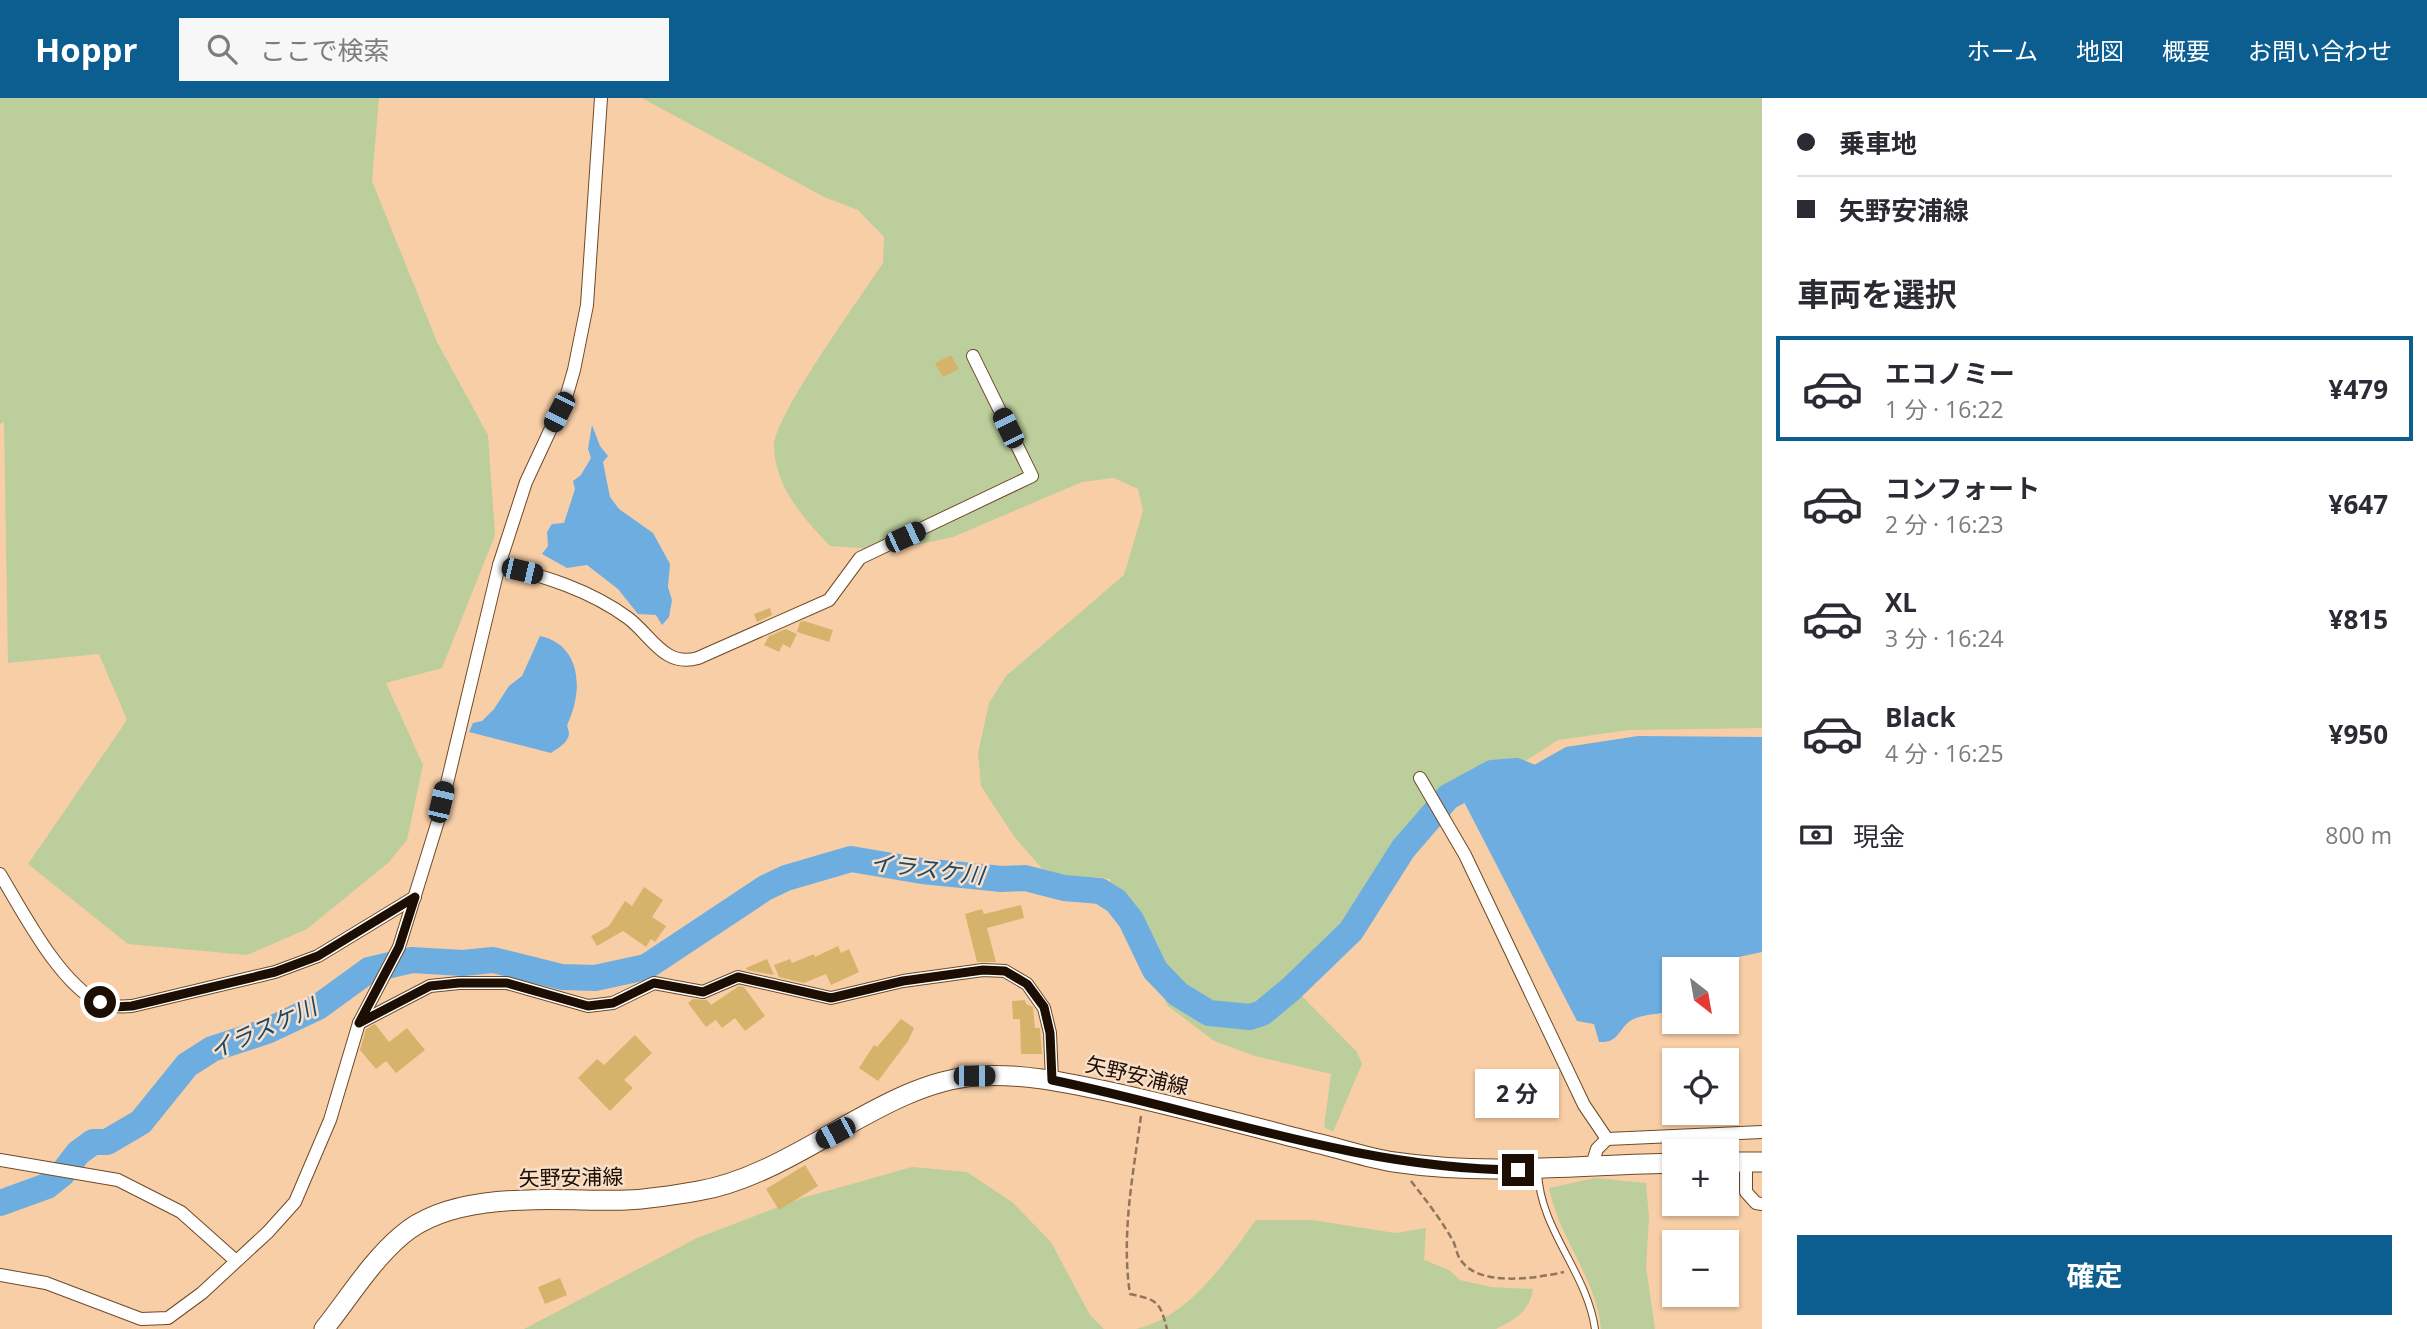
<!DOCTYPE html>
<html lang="ja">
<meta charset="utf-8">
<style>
body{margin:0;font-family:"Open Sans","Noto Sans JP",sans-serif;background:#f7f7f7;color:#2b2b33;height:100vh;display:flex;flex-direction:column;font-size:26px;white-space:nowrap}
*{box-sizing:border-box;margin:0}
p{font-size:23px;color:#7c7c81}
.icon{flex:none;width:38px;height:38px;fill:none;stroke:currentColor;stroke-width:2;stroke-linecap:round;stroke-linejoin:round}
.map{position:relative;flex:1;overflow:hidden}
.panel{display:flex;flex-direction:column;background:#fff;width:665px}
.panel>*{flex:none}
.hud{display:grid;align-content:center;height:154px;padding:0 35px;background:#fff}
.needle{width:46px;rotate:149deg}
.controls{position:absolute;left:1662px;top:859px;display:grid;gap:14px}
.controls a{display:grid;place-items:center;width:77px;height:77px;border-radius:0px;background:#fff;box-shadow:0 2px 5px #0004;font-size:35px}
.end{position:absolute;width:32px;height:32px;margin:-16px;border:9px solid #1c0e02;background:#fff;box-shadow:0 0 0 4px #fff}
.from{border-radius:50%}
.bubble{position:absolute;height:49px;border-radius:0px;background:#fff;box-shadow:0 2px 5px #0004;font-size:23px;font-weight:700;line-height:49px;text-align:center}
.car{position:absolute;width:21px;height:42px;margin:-21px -10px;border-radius:9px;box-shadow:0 0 5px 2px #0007;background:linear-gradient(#222 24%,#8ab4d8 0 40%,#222 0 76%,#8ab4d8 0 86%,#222 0)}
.hud b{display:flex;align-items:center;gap:24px;height:66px;font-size:26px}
.hud b+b{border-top:2px solid #e1e1e2}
.hud i{width:18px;height:18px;background:#2b2b33}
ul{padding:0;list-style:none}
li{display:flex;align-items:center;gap:21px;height:105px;margin:0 14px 10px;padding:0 21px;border:4px solid transparent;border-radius:0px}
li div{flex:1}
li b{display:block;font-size:26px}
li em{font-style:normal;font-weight:700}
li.on{border-color:#0d5e90}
li>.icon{width:63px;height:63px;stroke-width:1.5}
h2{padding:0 35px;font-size:32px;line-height:84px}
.pay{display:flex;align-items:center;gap:18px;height:77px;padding:0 35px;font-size:26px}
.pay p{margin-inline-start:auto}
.cta{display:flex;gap:14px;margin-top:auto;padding:14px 35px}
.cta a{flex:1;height:80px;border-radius:0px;background:#0d5e90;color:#fff;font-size:28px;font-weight:700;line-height:80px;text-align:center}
header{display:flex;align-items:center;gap:42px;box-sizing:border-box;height:98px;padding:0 35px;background:#0d5e90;color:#fff}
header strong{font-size:33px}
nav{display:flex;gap:38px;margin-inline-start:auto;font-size:24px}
.search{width:490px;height:63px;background:#f7f7f7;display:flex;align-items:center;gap:18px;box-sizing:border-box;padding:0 24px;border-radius:0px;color:#7c7c81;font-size:26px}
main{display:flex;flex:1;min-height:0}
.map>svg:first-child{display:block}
.green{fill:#bcce9c}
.water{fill:#6dade0}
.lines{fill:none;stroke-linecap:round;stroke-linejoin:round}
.river{stroke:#6dade0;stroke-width:26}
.building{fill:#d6b36b}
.service-casing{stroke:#6e4a27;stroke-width:8}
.minor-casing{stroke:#6e4a27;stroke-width:14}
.primary-casing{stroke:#6e4a27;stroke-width:21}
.path{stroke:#92755b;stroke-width:2.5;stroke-dasharray:7 3.5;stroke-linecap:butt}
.service{stroke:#fff;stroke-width:6}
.minor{stroke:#fff;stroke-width:12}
.primary{stroke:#fff;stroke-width:19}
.route{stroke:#1c0e02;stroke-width:9}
.labels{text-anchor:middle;stroke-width:5;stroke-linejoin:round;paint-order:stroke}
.street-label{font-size:21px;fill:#1c0e02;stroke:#f9dfc8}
.water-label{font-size:23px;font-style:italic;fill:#18486a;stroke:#f9dfc8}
</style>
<header>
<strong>Hoppr</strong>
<div class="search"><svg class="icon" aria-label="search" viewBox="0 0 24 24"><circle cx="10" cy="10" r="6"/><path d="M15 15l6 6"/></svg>ここで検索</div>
<nav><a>ホーム</a><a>地図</a><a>概要</a><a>お問い合わせ</a></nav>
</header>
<main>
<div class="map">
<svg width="1762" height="1231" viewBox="0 0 1762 1231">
<rect width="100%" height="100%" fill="#f8cea7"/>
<g class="green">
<polygon points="0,0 379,0 372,83 437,244 488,337 495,437 442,570 386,585 423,667 407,742 388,765 307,831 247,857 128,846 28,766 127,622 99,556 8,565 4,324 0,326"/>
<path d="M642,0h1120v630l-133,2 -71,10 -39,25 -37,9 -30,14 -30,28 -95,133 -36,36 66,67 5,12 -29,68 -9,-5 7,-53 -76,-18 -41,-15 -46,-35 -51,-95 -7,-32c-21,-5 -39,1 -60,-1l-37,-43 -32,-49 -3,-33 11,-50 17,-27 118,-101 19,-64 -5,-22 -24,-11 -32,4 -129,55 -61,13 -62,-4c-27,-28 -55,-59 -56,-100 0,-30 88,-151 109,-183l1,-26 -26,-27 -34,-13z"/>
<polygon points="912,1069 967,1074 1012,1104 1051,1144 1090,1217 1104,1231 524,1231 697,1140 802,1100"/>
<path d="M1595,1080l51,5 3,35 -3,49 9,62h-54c-4,-50 -42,-90 -52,-141z"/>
<path d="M1256,1122h56l83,13 31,-5 -2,32 25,10 11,10 31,7 42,2c-4,23 -17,30 -37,40h-360c52,-11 91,-69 120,-109z"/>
</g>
<g class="water">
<polygon points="592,327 600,348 608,358 603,364 610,399 619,411 653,435 670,466 668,489 672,502 669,519 662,527 656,517 638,516 618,491 587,467 567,470 542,456 548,448 547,434 552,426 564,425 575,391 573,383 581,377 591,360 588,351"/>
<path d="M540,538c42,9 43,55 28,87 -2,3 1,7 1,11 -1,9 -11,14 -18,19l-82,-21 4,-9 9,-2 12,-12 15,-23 13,-10z"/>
<path d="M1638,638l124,1v215l-28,6 -18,11 -41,1v40c-15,5 -32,3 -45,11 -13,10 -11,22 -31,21l-5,-18 -17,-3 -115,-223 49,-20 55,-31z"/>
</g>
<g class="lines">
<polyline class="river" points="0,1105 47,1088 62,1076 78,1055 93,1044 107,1044 141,1024 187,967 212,951 267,933 318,909 369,872 412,862 463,865 493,862 562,879 595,880 646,869 765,790 786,780 851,761 922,773 1002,781 1025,780 1064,790 1100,793 1116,803 1131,822 1155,872 1178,896 1209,915 1250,919 1262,915 1291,891 1351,833 1403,751 1448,699 1492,675 1516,673 1552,688"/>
</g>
<g class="building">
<polygon points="951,257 959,271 943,279 935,265"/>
<polygon points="770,510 772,517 757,524 754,516"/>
<polygon points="804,523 833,532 829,544 797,534 800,524"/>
<polygon points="786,531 797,536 790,550 783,546 779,554 764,547 769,538"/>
<polygon points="644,789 663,802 652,819 666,828 655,844 651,841 646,849 623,833 597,848 591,838 609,828 625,803 632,808"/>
<polygon points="1021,807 1024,820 987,830 996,864 977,864 965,816 982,811 984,816"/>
<polygon points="838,848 841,855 849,851 859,874 831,887 826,876 804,885 779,879 774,867 790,861 792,865 814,856 815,859"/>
<polygon points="767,861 774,877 747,872 746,870"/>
<polygon points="739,888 744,889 765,918 745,933 735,920 722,930 716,922 706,929 688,905 693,901 707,902 711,907"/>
<polygon points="1025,902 1026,906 1033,909 1035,930 1040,930 1042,956 1021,956 1020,921 1013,921 1012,903"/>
<polygon points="901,921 914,930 908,943 878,983 859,970 874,947 877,949"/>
<polygon points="375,926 389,944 407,930 425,952 396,975 386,963 376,971 360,952 366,931"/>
<polygon points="635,937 652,955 624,982 633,990 610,1013 578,980 597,961 604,967"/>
<polygon points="805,1067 818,1088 779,1112 766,1091"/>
<polygon points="560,1180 567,1197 545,1206 538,1189"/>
</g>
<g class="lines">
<defs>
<path id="service" d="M1538,1074c2,58 49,100 57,157"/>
<g id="minor">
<path d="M499,467c45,11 91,25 129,53 23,17 36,50 70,40l131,-58 31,-42 172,-82 -59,-120"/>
<polyline points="1420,680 1465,757 1584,1007 1607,1041"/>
<path d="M0,776c23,38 59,109 100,129 11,4 21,4 32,3l143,-34 43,-16 97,-59"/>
<polyline points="359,925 430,888 459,885 507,885 588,908 613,905 654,885 703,894 738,879 831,900 903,883 983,872 1005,873 1027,886 1044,910 1050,935 1052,982"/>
<polyline points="0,1062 118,1082 181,1114 236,1163"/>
<polyline points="1746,1064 1746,1094 1756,1105 1762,1106"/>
<polyline points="1592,1067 1597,1051 1607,1041 1762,1034"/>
<polyline points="0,1177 46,1185 141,1221 168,1220 202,1195 268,1134 295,1104 330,1022 359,925 399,849 438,723 499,467 526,384 567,296 574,272 587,207 601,0"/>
</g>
<g id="primary">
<polyline points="1727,1064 1762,1064"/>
<path d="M324,1231c25,-31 47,-68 78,-94 55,-47 158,-33 225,-35 23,-1 48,-5 71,-9 97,-16 185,-109 279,-115 44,-3 86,6 129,15 70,15 140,34 210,52 26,6 52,15 78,19 93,14 187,3 281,1"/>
</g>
</defs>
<use href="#service" class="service-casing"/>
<use href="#minor" class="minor-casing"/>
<use href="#primary" class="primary-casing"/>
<g class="path">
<path d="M1141,1018c-8,59 -20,119 -11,178 28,6 30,8 37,35"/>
<path d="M1411,1083c14,18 29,37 41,58 4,6 4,14 8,20 18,29 77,19 104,13"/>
</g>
<use href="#service" class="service"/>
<use href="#minor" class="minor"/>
<use href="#primary" class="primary"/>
</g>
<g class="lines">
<path class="route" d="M100,904l15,5 17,-1 143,-34 43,-16 97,-59 -16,50 -40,76 71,-37 29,-3h48l81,23 25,-3 41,-20 49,9 35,-15 93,21 72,-17 80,-11 22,1 22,13 17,23 6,26 2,47c155,32 307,89 466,90"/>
</g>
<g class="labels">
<g class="street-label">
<text transform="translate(1137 978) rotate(13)" y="7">矢野安浦線</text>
<text transform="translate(571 1080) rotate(-1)" y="7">矢野安浦線</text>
</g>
<g class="water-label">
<text transform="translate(927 771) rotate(7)" y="8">イラスケ川</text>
<text transform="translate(263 931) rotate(-24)" y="8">イラスケ川</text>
</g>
</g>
</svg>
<div class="controls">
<a><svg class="needle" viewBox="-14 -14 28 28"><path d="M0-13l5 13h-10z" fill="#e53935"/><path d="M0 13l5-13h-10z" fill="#7c7c81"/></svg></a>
<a><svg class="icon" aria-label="locate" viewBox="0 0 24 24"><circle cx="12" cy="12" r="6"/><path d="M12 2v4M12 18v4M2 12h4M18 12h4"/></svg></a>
<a>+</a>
<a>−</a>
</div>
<i class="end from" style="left:100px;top:904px"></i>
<i class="end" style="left:1518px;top:1072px"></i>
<div class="bubble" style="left:1475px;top:971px;width:84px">2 分</div>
<i class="car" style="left:559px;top:314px;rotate:207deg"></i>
<i class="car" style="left:1008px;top:330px;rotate:334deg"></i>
<i class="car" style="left:905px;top:439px;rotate:65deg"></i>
<i class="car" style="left:522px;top:473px;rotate:103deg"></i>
<i class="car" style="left:441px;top:704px;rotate:13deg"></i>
<i class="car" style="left:974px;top:978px;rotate:90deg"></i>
<i class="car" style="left:835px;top:1035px;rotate:242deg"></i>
</div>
<section class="panel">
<div class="hud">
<b><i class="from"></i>乗車地</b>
<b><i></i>矢野安浦線</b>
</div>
<h2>車両を選択</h2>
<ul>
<li class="on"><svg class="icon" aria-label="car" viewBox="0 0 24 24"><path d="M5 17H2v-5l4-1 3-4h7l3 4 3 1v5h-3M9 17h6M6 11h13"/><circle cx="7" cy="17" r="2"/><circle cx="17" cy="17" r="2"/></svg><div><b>エコノミー</b><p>1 分 · 16:22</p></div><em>¥479</em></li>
<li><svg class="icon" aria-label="car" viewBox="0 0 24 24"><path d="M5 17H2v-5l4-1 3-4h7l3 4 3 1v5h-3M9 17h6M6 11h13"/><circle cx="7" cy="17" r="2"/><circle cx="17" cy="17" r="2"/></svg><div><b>コンフォート</b><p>2 分 · 16:23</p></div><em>¥647</em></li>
<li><svg class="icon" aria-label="car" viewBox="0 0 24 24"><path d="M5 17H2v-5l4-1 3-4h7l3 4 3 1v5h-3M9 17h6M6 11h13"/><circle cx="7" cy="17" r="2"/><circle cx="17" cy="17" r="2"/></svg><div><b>XL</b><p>3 分 · 16:24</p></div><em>¥815</em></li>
<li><svg class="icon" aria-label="car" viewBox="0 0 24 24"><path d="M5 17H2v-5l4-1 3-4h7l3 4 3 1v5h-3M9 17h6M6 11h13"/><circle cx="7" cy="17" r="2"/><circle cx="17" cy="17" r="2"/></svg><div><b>Black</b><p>4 分 · 16:25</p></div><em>¥950</em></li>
</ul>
<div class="pay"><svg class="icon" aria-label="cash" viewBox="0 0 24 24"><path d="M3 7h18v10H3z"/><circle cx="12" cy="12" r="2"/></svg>現金<p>800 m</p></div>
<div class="cta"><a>確定</a></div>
</section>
</main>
